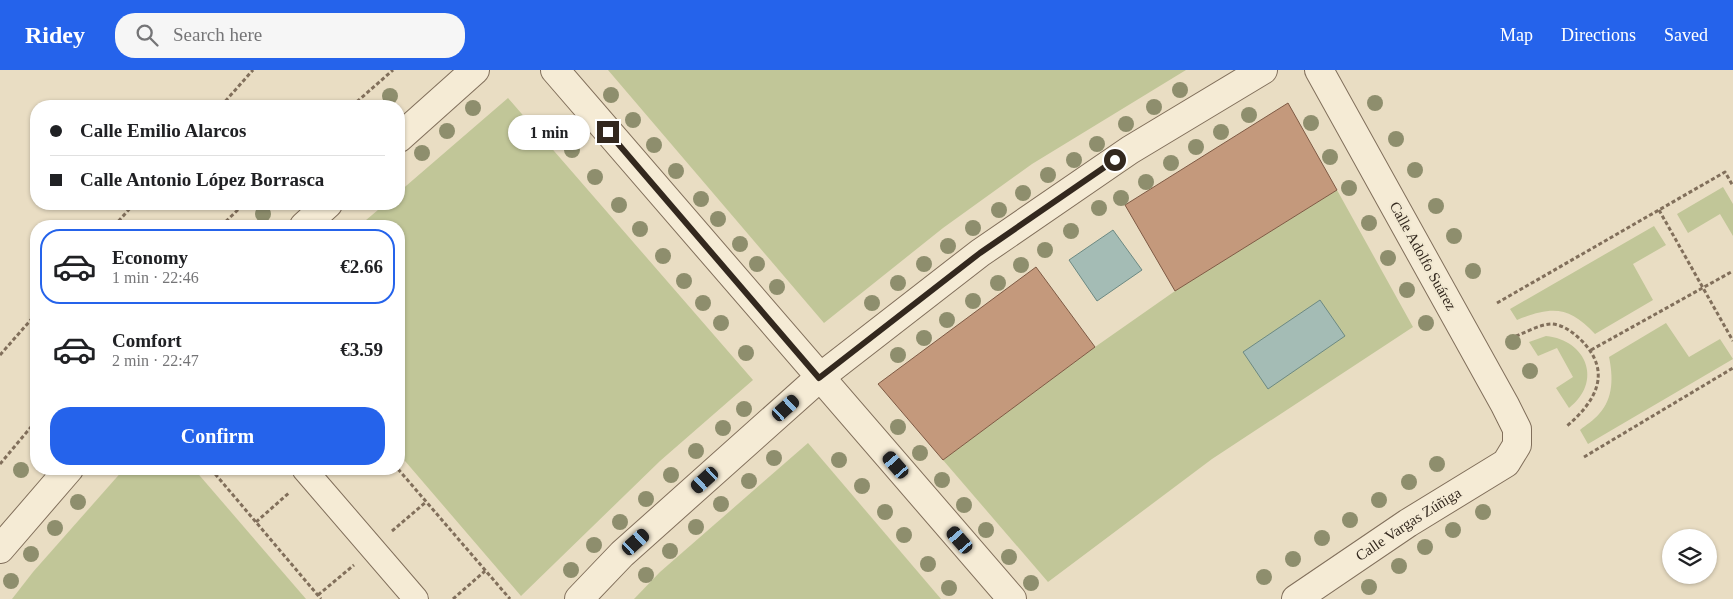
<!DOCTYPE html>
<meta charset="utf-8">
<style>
body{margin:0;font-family:Georgia,serif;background:#f6f6f6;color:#202124;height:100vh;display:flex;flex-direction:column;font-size:19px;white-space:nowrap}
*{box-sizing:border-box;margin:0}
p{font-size:16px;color:#757577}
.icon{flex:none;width:28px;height:28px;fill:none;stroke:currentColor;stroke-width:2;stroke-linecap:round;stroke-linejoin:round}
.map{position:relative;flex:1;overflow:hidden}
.drawer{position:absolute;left:30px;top:150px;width:375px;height:255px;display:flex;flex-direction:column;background:#fff;border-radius:20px;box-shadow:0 1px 4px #0004}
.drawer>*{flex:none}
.guide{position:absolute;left:30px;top:30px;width:375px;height:110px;border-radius:20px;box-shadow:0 1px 4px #0004;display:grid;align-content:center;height:110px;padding:0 20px;background:#fff}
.buttons{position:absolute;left:1662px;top:459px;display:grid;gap:10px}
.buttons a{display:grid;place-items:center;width:55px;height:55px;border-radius:50%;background:#fff;box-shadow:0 1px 4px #0004;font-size:25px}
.end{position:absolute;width:22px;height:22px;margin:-11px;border:6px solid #33281e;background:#fff;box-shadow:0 0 0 2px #fff}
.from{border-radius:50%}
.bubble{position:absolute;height:35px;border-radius:18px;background:#fff;box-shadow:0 1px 4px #0004;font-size:16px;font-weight:600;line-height:35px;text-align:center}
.car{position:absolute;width:15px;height:30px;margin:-15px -8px;border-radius:6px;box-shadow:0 0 4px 1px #0007;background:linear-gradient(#222 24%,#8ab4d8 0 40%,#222 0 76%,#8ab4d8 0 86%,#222 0)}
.guide b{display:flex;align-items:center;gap:18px;height:48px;font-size:19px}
.guide b+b{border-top:1px solid #e0e0e0}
.guide i{width:12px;height:12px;background:#202124}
ul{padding:9px 0 0;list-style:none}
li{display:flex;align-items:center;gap:15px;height:75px;margin:0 10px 8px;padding:0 10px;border:2px solid transparent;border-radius:20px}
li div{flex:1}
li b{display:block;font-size:19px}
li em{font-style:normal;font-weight:600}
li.on{border-color:#2563eb}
li>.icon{width:45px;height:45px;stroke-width:1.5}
.button{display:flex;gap:10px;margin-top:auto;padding:10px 20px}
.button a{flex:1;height:58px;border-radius:20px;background:#2563eb;color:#fff;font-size:20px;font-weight:600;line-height:58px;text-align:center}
header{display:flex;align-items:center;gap:30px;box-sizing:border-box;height:70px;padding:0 25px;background:#2563eb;color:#fff}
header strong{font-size:24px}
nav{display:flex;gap:28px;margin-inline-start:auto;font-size:18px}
.search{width:350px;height:45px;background:#f6f6f6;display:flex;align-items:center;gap:12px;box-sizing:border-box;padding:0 18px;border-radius:20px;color:#757577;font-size:19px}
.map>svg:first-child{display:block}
.green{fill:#c1c698}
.water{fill:#a4bcb5;stroke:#6c8982}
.building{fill:#c4997c;stroke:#7e5a44}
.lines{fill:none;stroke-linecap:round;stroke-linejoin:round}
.pedestrian-casing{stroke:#816f5b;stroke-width:26}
.minor-casing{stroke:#816f5b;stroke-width:30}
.path{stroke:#816f5b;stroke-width:3;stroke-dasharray:4 2.5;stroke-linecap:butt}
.pedestrian{stroke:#f5ebd5;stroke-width:24}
.minor{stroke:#f5ebd5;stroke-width:28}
.tree{fill:#8e8e6d}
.route{stroke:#33281e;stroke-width:6}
.labels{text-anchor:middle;stroke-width:4;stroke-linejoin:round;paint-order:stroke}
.street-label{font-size:15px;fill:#33281e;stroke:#f1e8d1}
</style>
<header>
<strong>Ridey</strong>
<div class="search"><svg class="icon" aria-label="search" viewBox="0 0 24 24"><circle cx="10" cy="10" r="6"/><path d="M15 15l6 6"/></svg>Search here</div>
<nav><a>Map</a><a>Directions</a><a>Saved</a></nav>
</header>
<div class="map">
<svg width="1733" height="529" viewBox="0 0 1733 529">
<rect width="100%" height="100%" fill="#e9ddc3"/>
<g class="green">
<polygon points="608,0 1186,0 1032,94 943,158 824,253"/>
<polygon points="508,28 753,310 660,391 521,526 399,384 399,156 359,156 385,134 399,134 399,122"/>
<polygon points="1723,117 1733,134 1733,166 1720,144 1688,163 1677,144"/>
<polygon points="1337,120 1413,257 1212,389 1048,512 943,390 1095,277 1175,221"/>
<path d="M1654,156l12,19 -33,19 20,36 -58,34c-26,-28 -43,-28 -78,-14l-7,-11z"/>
<path d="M1666,253l23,34 31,-18 13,20 -145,85 -8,-14c6,-5 14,-10 19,-16 15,-16 14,-38 10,-57z"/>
<path d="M1546,266c41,4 57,46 23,72l-13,-20 17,-11 -16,-29 -19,8 -9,-14z"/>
<polygon points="808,373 941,529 634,529 660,502"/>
<polygon points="124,399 194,399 306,529 12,529 33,502"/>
</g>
<g class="water">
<polygon points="1113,160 1142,200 1097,231 1069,190"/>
<polygon points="1320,230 1345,266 1268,319 1243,282"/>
</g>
<g class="building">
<polygon points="1288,33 1337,120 1175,221 1125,135"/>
<polygon points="1036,197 1095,277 943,390 878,314"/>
</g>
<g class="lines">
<defs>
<polyline id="pedestrian" points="304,399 416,529"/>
<g id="minor">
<polyline points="555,0 1012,529"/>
<polyline points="399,68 475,0"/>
<polyline points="304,156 328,134"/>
<polyline points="0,479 69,399"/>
<polyline points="579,529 622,484 819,308 980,183 1130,80 1263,0"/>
<path id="s1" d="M1296,529l112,-76 98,-60 11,-18v-16l-12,-24 -186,-335"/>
</g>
</defs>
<use href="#pedestrian" class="pedestrian-casing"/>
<use href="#minor" class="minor-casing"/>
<g class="path">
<polyline points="221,36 253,0"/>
<polyline points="352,36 393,0"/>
<polyline points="1659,140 1733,271"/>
<polyline points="114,156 134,134"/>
<polyline points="221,156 244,134"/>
<polyline points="1497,233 1725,102 1733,116"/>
<path d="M1516,266c11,-4 24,-12 36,-12 12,1 22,9 30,17 31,32 13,61 -15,85"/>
<polyline points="1591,280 1733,201"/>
<polyline points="0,285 36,244"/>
<polyline points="1584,387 1733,298"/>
<polyline points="0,394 36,351"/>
<polyline points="211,399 321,529"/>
<polyline points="398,399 510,529"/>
<polyline points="256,452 290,422"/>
<polyline points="392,461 426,432"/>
<polyline points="318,525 354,495"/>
<polyline points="453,529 485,501"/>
</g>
<use href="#pedestrian" class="pedestrian"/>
<use href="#minor" class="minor"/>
</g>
<g class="tree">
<circle cx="1180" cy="20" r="8"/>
<circle cx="611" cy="25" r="8"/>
<circle cx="390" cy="26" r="8"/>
<circle cx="1375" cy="33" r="8"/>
<circle cx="1154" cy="37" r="8"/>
<circle cx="473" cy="38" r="8"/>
<circle cx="1249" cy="45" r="8"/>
<circle cx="633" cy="50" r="8"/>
<circle cx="1311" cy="53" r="8"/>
<circle cx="1126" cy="54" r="8"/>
<circle cx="550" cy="55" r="8"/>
<circle cx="447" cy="61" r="8"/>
<circle cx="1221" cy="62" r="8"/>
<circle cx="1396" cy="69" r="8"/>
<circle cx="1097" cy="74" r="8"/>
<circle cx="654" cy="75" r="8"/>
<circle cx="1196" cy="77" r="8"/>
<circle cx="572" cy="80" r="8"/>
<circle cx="422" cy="83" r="8"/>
<circle cx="1330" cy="87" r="8"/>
<circle cx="1074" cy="90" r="8"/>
<circle cx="1171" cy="93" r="8"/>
<circle cx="1415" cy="100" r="8"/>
<circle cx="676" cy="101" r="8"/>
<circle cx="1048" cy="105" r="8"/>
<circle cx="595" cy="107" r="8"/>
<circle cx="1146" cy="112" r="8"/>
<circle cx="1349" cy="118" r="8"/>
<circle cx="1023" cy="123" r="8"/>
<circle cx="1121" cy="128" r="8"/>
<circle cx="701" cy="129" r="8"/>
<circle cx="619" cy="135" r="8"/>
<circle cx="1436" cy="136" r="8"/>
<circle cx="1099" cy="138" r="8"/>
<circle cx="999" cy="140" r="8"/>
<circle cx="263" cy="144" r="8"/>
<circle cx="718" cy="149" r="8"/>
<circle cx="1369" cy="153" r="8"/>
<circle cx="973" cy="158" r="8"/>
<circle cx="640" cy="159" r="8"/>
<circle cx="1071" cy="161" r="8"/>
<circle cx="1454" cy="166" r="8"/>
<circle cx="740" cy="174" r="8"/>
<circle cx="948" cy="176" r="8"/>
<circle cx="1045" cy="180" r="8"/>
<circle cx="663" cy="186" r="8"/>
<circle cx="1388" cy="188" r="8"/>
<circle cx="757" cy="194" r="8"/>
<circle cx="924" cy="194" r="8"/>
<circle cx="1021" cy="195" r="8"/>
<circle cx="1473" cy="201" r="8"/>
<circle cx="684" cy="211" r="8"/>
<circle cx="898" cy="213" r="8"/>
<circle cx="998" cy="213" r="8"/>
<circle cx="777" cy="217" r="8"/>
<circle cx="1407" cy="220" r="8"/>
<circle cx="973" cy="231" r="8"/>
<circle cx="703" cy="233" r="8"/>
<circle cx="872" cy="233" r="8"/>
<circle cx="947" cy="250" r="8"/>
<circle cx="721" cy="253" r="8"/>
<circle cx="1426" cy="253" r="8"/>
<circle cx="924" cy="268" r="8"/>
<circle cx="1513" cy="272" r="8"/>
<circle cx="746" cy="283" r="8"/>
<circle cx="898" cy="285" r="8"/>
<circle cx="1530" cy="301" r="8"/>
<circle cx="744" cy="339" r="8"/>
<circle cx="898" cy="357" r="8"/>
<circle cx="723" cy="358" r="8"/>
<circle cx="696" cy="381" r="8"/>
<circle cx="920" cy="383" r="8"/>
<circle cx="774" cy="388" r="8"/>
<circle cx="839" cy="390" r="8"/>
<circle cx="1437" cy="394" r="8"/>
<circle cx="21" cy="400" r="8"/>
<circle cx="671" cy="405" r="8"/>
<circle cx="942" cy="410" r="8"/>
<circle cx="749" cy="411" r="8"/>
<circle cx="1409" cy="412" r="8"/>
<circle cx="862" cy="416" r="8"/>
<circle cx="646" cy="429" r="8"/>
<circle cx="1379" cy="430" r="8"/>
<circle cx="78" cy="432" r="8"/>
<circle cx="721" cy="434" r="8"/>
<circle cx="964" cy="435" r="8"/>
<circle cx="885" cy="442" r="8"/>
<circle cx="1483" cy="442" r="8"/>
<circle cx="1350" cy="450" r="8"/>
<circle cx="620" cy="452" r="8"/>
<circle cx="696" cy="457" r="8"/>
<circle cx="55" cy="458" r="8"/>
<circle cx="986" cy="460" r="8"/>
<circle cx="1453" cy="460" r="8"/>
<circle cx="904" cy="465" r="8"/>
<circle cx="1322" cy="468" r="8"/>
<circle cx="594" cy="475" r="8"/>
<circle cx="1425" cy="477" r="8"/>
<circle cx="670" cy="481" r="8"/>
<circle cx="31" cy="484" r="8"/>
<circle cx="1009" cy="487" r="8"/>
<circle cx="1293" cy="489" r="8"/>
<circle cx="928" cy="494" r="8"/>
<circle cx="1399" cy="496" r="8"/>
<circle cx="571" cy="500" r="8"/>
<circle cx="646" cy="505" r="8"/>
<circle cx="1264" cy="507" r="8"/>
<circle cx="11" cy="511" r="8"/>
<circle cx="1031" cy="513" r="8"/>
<circle cx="1369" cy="517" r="8"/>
<circle cx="949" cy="518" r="8"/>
</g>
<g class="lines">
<polyline class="route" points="608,62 819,308 980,183 1115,90"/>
</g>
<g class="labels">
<g class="street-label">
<text transform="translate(1423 186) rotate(61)" y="5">Calle Adolfo Suárez</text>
<text dy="5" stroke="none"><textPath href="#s1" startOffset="135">Calle Vargas Zúñiga</textPath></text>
</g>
</g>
</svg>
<div class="buttons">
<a><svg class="icon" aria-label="layers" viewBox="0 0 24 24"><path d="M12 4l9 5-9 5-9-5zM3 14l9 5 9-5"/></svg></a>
</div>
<i class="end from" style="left:1115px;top:90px"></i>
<i class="end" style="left:608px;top:62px"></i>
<div class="bubble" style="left:508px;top:45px;width:82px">1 min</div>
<i class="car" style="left:786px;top:338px;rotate:48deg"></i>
<i class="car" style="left:896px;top:395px;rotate:319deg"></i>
<i class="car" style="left:705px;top:410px;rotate:228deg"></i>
<i class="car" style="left:960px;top:470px;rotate:319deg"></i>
<i class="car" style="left:636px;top:472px;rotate:48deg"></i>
<div class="guide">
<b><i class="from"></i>Calle Emilio Alarcos</b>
<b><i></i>Calle Antonio López Borrasca</b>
</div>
<section class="drawer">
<ul>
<li class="on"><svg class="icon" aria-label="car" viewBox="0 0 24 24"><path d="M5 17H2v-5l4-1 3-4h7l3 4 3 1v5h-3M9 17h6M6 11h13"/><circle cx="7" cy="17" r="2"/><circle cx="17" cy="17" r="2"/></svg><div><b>Economy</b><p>1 min · 22:46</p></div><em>€2.66</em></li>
<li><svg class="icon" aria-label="car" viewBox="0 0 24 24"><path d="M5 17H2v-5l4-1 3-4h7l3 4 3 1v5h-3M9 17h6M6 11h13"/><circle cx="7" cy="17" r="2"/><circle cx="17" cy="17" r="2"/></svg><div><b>Comfort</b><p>2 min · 22:47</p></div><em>€3.59</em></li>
</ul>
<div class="button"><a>Confirm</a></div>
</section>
</div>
